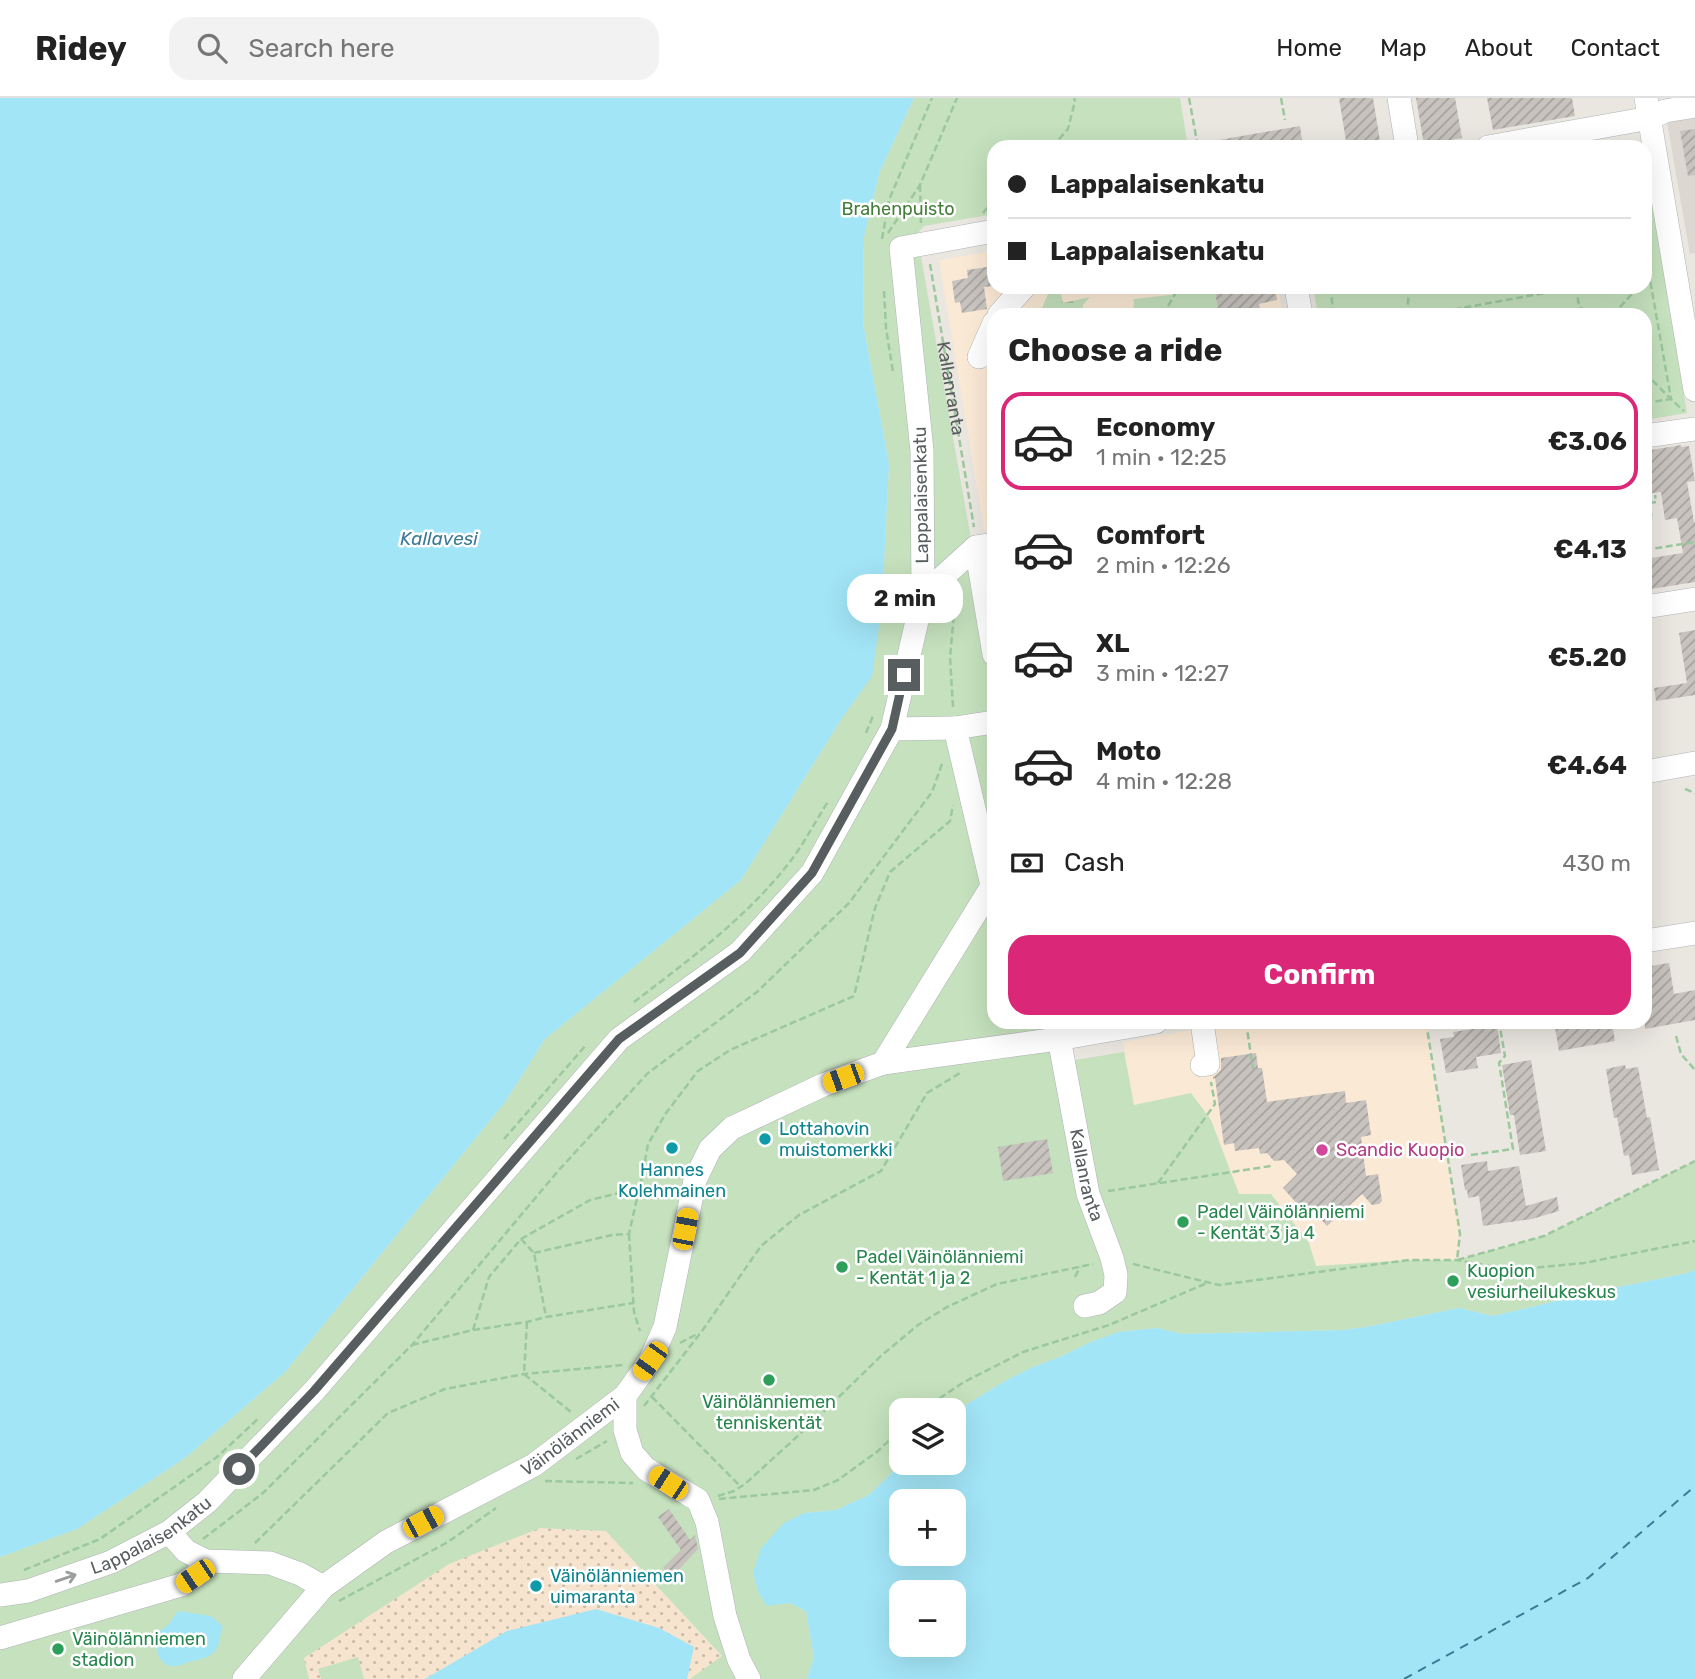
<!DOCTYPE html>
<meta charset="utf-8">
<style>
body{margin:0;font-family:Rubik,sans-serif;background:#f2f2f2;color:#222;height:100vh;display:flex;flex-direction:column;font-size:26px;white-space:nowrap}
*{box-sizing:border-box;margin:0}
p{font-size:23px;color:#767676}
.icon{flex:none;width:38px;height:38px;fill:none;stroke:currentColor;stroke-width:2;stroke-linecap:round;stroke-linejoin:round}
.map{position:relative;flex:1;overflow:hidden}
.drawer{position:absolute;left:987px;top:210px;width:665px;height:721px;display:flex;flex-direction:column;background:#fff;border-radius:21px;box-shadow:0 7px 28px #0002}
.drawer>*{flex:none}
.banner{position:absolute;left:987px;top:42px;width:665px;height:154px;border-radius:21px;box-shadow:0 7px 28px #0002;display:grid;align-content:center;height:154px;padding:0 21px;background:#fff}
.fabs{position:absolute;left:889px;top:1300px;display:grid;gap:14px}
.fabs a{display:grid;place-items:center;width:77px;height:77px;border-radius:14px;background:#fff;box-shadow:0 7px 28px #0002;font-size:35px}
.end{position:absolute;width:32px;height:32px;margin:-16px;border:9px solid #585d5f;background:#fff;box-shadow:0 0 0 4px #fff}
.from{border-radius:50%}
.bubble{position:absolute;height:49px;border-radius:21px;background:#fff;box-shadow:0 7px 28px #0002;font-size:23px;font-weight:700;line-height:49px;text-align:center}
.car{position:absolute;width:21px;height:42px;margin:-21px -10px;border-radius:9px;box-shadow:0 0 5px 2px #0007;background:linear-gradient(#f5c518 24%,#345 0 40%,#f5c518 0 76%,#345 0 86%,#f5c518 0)}
.banner b{display:flex;align-items:center;gap:24px;height:66px;font-size:26px}
.banner b+b{border-top:2px solid #e0e0e0}
.banner i{width:18px;height:18px;background:#222}
ul{padding:0;list-style:none}
li{display:flex;align-items:center;gap:21px;height:98px;margin:0 14px 10px;padding:0 7px;border:4px solid transparent;border-radius:21px}
li div{flex:1}
li b{display:block;font-size:26px}
li em{font-style:normal;font-weight:700}
li.current{border-color:#db2777}
li>.icon{width:63px;height:63px;stroke-width:1.5}
h2{padding:0 21px;font-size:32px;line-height:84px}
.pay{display:flex;align-items:center;gap:18px;height:77px;padding:0 21px;font-size:26px}
.pay p{margin-inline-start:auto}
.primary-button{display:flex;gap:14px;margin-top:auto;padding:14px 21px}
.primary-button a{flex:1;height:80px;border-radius:21px;background:#db2777;color:#fff;font-size:28px;font-weight:700;line-height:80px;text-align:center}
header{display:flex;align-items:center;gap:42px;box-sizing:border-box;height:98px;padding:0 35px;background:#fff;border-bottom:2px solid #e0e0e0}
header strong{font-size:33px}
nav{display:flex;gap:38px;margin-inline-start:auto;font-size:24px}
.search{width:490px;height:63px;background:#f2f2f2;display:flex;align-items:center;gap:18px;box-sizing:border-box;padding:0 24px;border-radius:21px;color:#767676;font-size:26px}
.map>svg:first-child{display:block}
.commercial{fill:#fae9d5}
.education{fill:#ddd7d1}
.forest{fill:url(#forest-firs)}
.sand{fill:url(#sand-dots)}
.park{fill:#c5e1bd}
.water{fill:#a2e5f7;fill-rule:evenodd}
.lines{fill:none;stroke-linecap:round;stroke-linejoin:round}
.ferry{stroke:#3d7b96;stroke-width:2;stroke-dasharray:9 7;stroke-linecap:butt}
.building{fill:url(#building-hatch)}
.minor-casing{stroke:#b0b4b7;stroke-width:24}
.path{stroke:#9cc89e;stroke-width:2.5;stroke-dasharray:7 3.5;stroke-linecap:butt}
.minor{stroke:#fff;stroke-width:23}
.oneway{stroke:#9b9e9f}
.route{stroke:#585d5f;stroke-width:9}
.culture-dot{fill:#0f9aa8;stroke:#fff;stroke-width:2.5}
.hotel-dot{fill:#d1479c;stroke:#fff;stroke-width:2.5}
.leisure-dot{fill:#2e9e5b;stroke:#fff;stroke-width:2.5}
.labels{text-anchor:middle;stroke-width:5;stroke-linejoin:round;paint-order:stroke}
.park-label{font-size:18px;fill:#457d3a;stroke:#fff}
.street-label{font-size:18px;fill:#585d5f;stroke:#fff}
.culture-label{font-size:18px;fill:#0d838f;stroke:#fff;text-anchor:start}
.hotel-label{font-size:18px;fill:#b23c85;stroke:#fff;text-anchor:start}
.leisure-label{font-size:18px;fill:#27864d;stroke:#fff;text-anchor:start}
.water-label{font-size:19px;font-style:italic;fill:#3d7b96;stroke:#fff}
</style>
<header>
<strong>Ridey</strong>
<div class="search"><svg class="icon" aria-label="search" viewBox="0 0 24 24"><circle cx="10" cy="10" r="6"/><path d="M15 15l6 6"/></svg>Search here</div>
<nav><a>Home</a><a>Map</a><a>About</a><a>Contact</a></nav>
</header>
<div class="map">
<svg width="1695" height="1581" viewBox="0 0 1695 1581">
<defs>
<pattern id="forest-firs" width="22" height="20" patternUnits="userSpaceOnUse" patternTransform="scale(1.75)"><rect width="22" height="20" fill="#c5e1bd"/><path d="M5 1l3.5 6h-7zM16 11l3.5 6h-7z" fill="#a3ba9d"/></pattern>
<pattern id="sand-dots" width="8" height="8" patternUnits="userSpaceOnUse" patternTransform="scale(1.75)"><rect width="8" height="8" fill="#f6e4cf"/><path d="M2 2h.1M6 6h.1" fill="none" stroke="#cabcab" stroke-width="1.8" stroke-linecap="round"/></pattern>
<pattern id="building-hatch" width="6" height="6" patternUnits="userSpaceOnUse" patternTransform="scale(1.75)"><rect width="6" height="6" fill="#c8c3be"/><path d="M-1 1l2-2M0 6l6-6M5 7l2-2" fill="none" stroke="#a5a29e"/></pattern>
</defs>
<rect width="100%" height="100%" fill="#eae6e0"/>
<g class="commercial">
<polygon points="994,153 994,189 1278,189 1283,217 994,217 994,431 984,432 939,162"/>
<polygon points="1236,924 1426,924 1460,1136 1457,1162 1409,1162 1316,1168 1309,1145 1239,1096 1211,1022 1134,1007 1123,944"/>
</g>
<polygon class="education" points="1695,8 1695,155 1690,156 1665,13"/>
<polygon class="forest" points="1060,191 1063,205 1090,199 1083,207 1082,217 1039,217 1048,196"/>
<polygon class="sand" points="540,1430 606,1433 722,1559 690,1581 687,1581 694,1549 507,1533 425,1581 309,1581 304,1560 449,1465"/>
<g class="park">
<polygon points="914,0 1180,0 1188,49 994,49 994,116 924,128 917,136 994,571 994,924 1056,924 1063,964 1124,954 1134,1007 1191,995 1211,1022 1239,1096 1271,1096 1309,1145 1316,1168 1409,1162 1457,1162 1544,1138 1695,1063 1695,1172 1688,1175 1594,1194 1493,1218 1459,1210 1366,1229 1342,1232 1182,1236 1157,1230 1119,1234 1091,1244 1062,1258 1033,1269 1005,1283 954,1314 954,1312 901,1312 902,1365 869,1397 836,1412 804,1415 759,1496 767,1507 790,1505 806,1513 814,1560 807,1581 690,1581 722,1558 606,1433 540,1430 449,1466 304,1560 309,1581 0,1581 0,1459 77,1431 185,1360 285,1274 505,1004 545,941 741,782 842,620 871,578 882,506 889,366 863,225 864,139 880,73"/>
<polygon points="1645,63 1687,315 1645,322 1645,217 1318,217 1313,189 1645,189"/>
<polygon points="1183,189 1214,189 1219,217 1133,217 1134,201 1178,196"/>
<polygon points="358,1559 364,1581 321,1581 318,1571"/>
</g>
<g class="water">
<polygon points="0,0 914,0 880,73 864,139 863,225 889,366 882,506 872,578 842,620 741,782 545,941 505,1004 285,1274 185,1360 77,1431 0,1459"/>
<path d="M1695,1172v409h-888l7,-21 -8,-47 -16,-8 -23,3 -8,-12 -6,-21 8,-25 23,-25 20,-10 32,-3 33,-15 33,-32h52v-51l51,-31 28,-14 29,-11 29,-14 27,-10 39,-4 25,6 160,-4 24,-3 93,-19 34,8 101,-24 94,-19zM901,1404h53v52h-53zM901,1494h53v53h-53z"/>
<polygon points="596,1511 659,1530 694,1549 687,1581 425,1581 507,1533"/>
<path d="M178,1513l33,5 12,11c-3,6 -3,16 -6,21 -5,9 -16,11 -24,13 -6,1 -11,4 -16,5 -19,2 -21,-16 -22,-31l14,-11z"/>
</g>
<g class="lines">
<polyline class="ferry" points="1404,1581 1588,1480 1695,1388"/>
</g>
<g class="building">
<polygon points="1339,0 1373,0 1380,43 1347,49"/>
<polygon points="1416,0 1455,0 1462,40 1424,47"/>
<polygon points="1487,0 1572,0 1575,18 1493,32"/>
<polygon points="1300,28 1303,49 1220,49 1219,42"/>
<polygon points="1695,31 1695,77 1688,78 1680,33"/>
<polygon points="994,168 994,188 984,189 987,211 962,215 960,204 955,205 952,183 968,180 967,172"/>
<polygon points="1214,189 1275,189 1277,202 1259,206 1261,217 1219,217"/>
<polygon points="1681,347 1681,349 1689,348 1695,383 1687,384 1694,424 1695,424 1695,484 1645,492 1645,461 1683,455 1677,420 1665,422 1661,394 1645,396 1645,353"/>
<polygon points="1695,532 1695,597 1656,603 1654,590 1687,585 1679,535"/>
<polygon points="1669,865 1674,896 1695,892 1695,922 1645,931 1645,869"/>
<polygon points="1554,924 1612,924 1615,943 1559,953"/>
<polygon points="1497,927 1501,955 1476,959 1478,970 1446,975 1440,941 1454,939 1453,934"/>
<polygon points="1256,955 1258,970 1262,970 1267,1004 1345,993 1346,1005 1366,1002 1371,1037 1361,1039 1366,1078 1378,1076 1382,1103 1379,1106 1372,1107 1362,1096 1327,1128 1312,1112 1307,1117 1283,1090 1297,1076 1284,1062 1274,1063 1267,1055 1260,1056 1259,1050 1235,1053 1234,1045 1224,1047 1215,980 1213,981 1213,979 1217,976 1221,972 1221,960"/>
<polygon points="1531,962 1546,1053 1520,1057 1514,1017 1510,1017 1502,967"/>
<polygon points="1625,967 1626,971 1638,969 1647,1020 1650,1019 1659,1072 1632,1077 1629,1057 1624,1058 1617,1019 1614,1020 1606,971"/>
<polygon points="1047,1041 1053,1075 1003,1083 998,1049"/>
<polygon points="1487,1063 1488,1073 1519,1068 1526,1108 1557,1099 1559,1113 1532,1121 1483,1128 1479,1098 1468,1100 1467,1092 1465,1092 1461,1067"/>
<polygon points="669,1411 690,1442 695,1437 698,1451 672,1479 663,1470 681,1452 658,1419"/>
</g>
<g class="lines">
<defs>
<g id="minor">
<polyline points="1399,0 1407,49"/>
<polyline points="1646,0 1695,292"/>
<polyline points="1488,49 1650,20 1665,13 1695,8"/>
<polyline points="1296,189 1301,217"/>
<polyline points="999,217 1024,189"/>
<polyline points="979,259 994,225"/>
<polyline points="1645,338 1695,331"/>
<polyline points="976,449 994,556"/>
<polyline points="923,497 976,449 994,446"/>
<polyline points="1645,509 1695,501"/>
<polyline points="955,630 992,787"/>
<polyline points="892,631 955,630 994,624"/>
<polyline points="1645,674 1695,665"/>
<polyline points="1645,843 1695,835"/>
<path id="s2" d="M1056,924l32,172 24,64 4,17 -1,17 -16,11 -14,3"/>
<polyline points="883,965 994,785"/>
<polyline points="1202,967 1208,966 1202,924"/>
<polyline points="625,1298 625,1332 632,1355 646,1371 698,1402 707,1424 725,1518 739,1562 749,1581"/>
<polyline points="169,1434 186,1453 206,1463 270,1465 300,1476 323,1489"/>
<path id="s3" d="M0,1497l28,-4 83,-29 58,-30 38,-30 107,-111 305,-352 121,-87 72,-79 80,-144 31,-134 -1,-144 -21,-203 93,-17"/>
<polyline points="0,1540 181,1487 195,1478 206,1463"/>
<path id="s4" d="M244,1581l79,-92 63,-45 148,-77 91,-69 25,-35 15,-34 30,-147 15,-31 22,-21 91,-43 60,-22 175,-24 98,-17"/>
</g>
</defs>
<use href="#minor" class="minor-casing"/>
<g class="path">
<polyline points="1189,0 1198,49"/>
<polyline points="1281,0 1285,22"/>
<polyline points="1052,49 1068,31 1075,3 1074,0"/>
<polyline points="920,87 921,125"/>
<polyline points="983,115 994,102"/>
<polyline points="888,135 920,87 957,0"/>
<polyline points="882,141 889,102 932,0"/>
<polyline points="1645,153 1671,301"/>
<path id="s1" d="M930,166l44,263"/>
<polyline points="1330,189 1334,217"/>
<polyline points="1576,189 1579,208 1588,217"/>
<polyline points="884,193 886,230 893,274"/>
<polyline points="1163,217 1179,189"/>
<polyline points="1407,217 1409,192 1412,189"/>
<polyline points="1423,217 1578,189"/>
<polyline points="1571,217 1578,209"/>
<polyline points="1613,217 1638,189"/>
<polyline points="1645,275 1671,301 1684,313"/>
<polyline points="1645,305 1671,301"/>
<polyline points="1649,405 1656,404 1655,397"/>
<polyline points="1645,406 1649,405 1652,421"/>
<polyline points="1645,452 1695,444"/>
<polyline points="953,609 950,559 956,494"/>
<polyline points="866,635 873,618"/>
<polyline points="1685,691 1695,695"/>
<path d="M634,904c55,-42 112,-84 155,-139 15,-19 27,-43 40,-63"/>
<polyline points="1246,924 1253,971"/>
<polyline points="1426,924 1460,1136 1457,1162 1544,1138 1695,1063"/>
<polyline points="1221,927 1236,924"/>
<polyline points="1676,938 1681,956 1695,972"/>
<polyline points="504,1041 587,946"/>
<polyline points="1471,1057 1513,1051 1499,965 1505,958 1499,924"/>
<polyline points="1158,1085 1215,1006 1211,984"/>
<polyline points="1108,1093 1271,1068"/>
<polyline points="629,1136 634,1214 640,1233"/>
<polyline points="521,1141 534,1155 546,1219"/>
<polyline points="534,1155 612,1137 629,1136 639,1091"/>
<polyline points="1133,1166 1219,1187 1409,1162 1457,1162 1512,1172 1584,1165 1695,1143"/>
<polyline points="1075,1179 1080,1169"/>
<polyline points="527,1224 524,1276 571,1314"/>
<polyline points="473,1232 489,1179 521,1141 590,1102 640,1090 648,1046 666,1015 698,973 730,952 854,898 875,810 890,774 950,723 953,707"/>
<polyline points="680,1245 699,1235"/>
<polyline points="412,1247 473,1232 527,1224 546,1219 633,1205"/>
<polyline points="652,1299 741,1389"/>
<polyline points="644,1308 702,1233 761,1148 799,1117 881,1073 927,995 960,975"/>
<polyline points="922,1312 964,1284 1023,1254 1109,1227 1207,1185"/>
<polyline points="576,1361 607,1343"/>
<polyline points="545,1383 633,1385"/>
<polyline points="718,1398 734,1393 745,1386 812,1325 882,1257 918,1227 947,1209 997,1186 1093,1166"/>
<polyline points="719,1401 814,1392 838,1382 878,1353 901,1331"/>
<polyline points="203,1441 263,1395 412,1247 558,1073 648,975 757,894 849,805 932,694 943,663"/>
<polyline points="255,1445 388,1315 445,1291 524,1276 623,1267"/>
<polyline points="24,1472 100,1441 217,1359 260,1319"/>
<polyline points="339,1503 448,1444 496,1410"/>
</g>
<use href="#minor" class="minor"/>
</g>
<defs><path id="oneway-shaft" d="M-6 0H5M1.5-3L5.5 0L1.5 3" fill="none" stroke-width="1.6" stroke-linecap="round" stroke-linejoin="round" transform="scale(1.75)"/></defs>
<use class="oneway" href="#oneway-shaft" transform="translate(66 1480) rotate(-19)"/>
<g class="lines">
<polyline class="route" points="239,1371 314,1293 619,941 740,855 812,775 892,631 904,577"/>
</g>
<g class="culture-dot">
<circle cx="765" cy="1041" r="7"/>
<circle cx="672" cy="1050" r="7"/>
<circle cx="536" cy="1488" r="7"/>
</g>
<circle class="hotel-dot" cx="1322" cy="1052" r="7"/>
<g class="leisure-dot">
<circle cx="1183" cy="1124" r="7"/>
<circle cx="842" cy="1169" r="7"/>
<circle cx="1453" cy="1183" r="7"/>
<circle cx="769" cy="1282" r="7"/>
<circle cx="58" cy="1551" r="7"/>
</g>
<g class="labels">
<g class="park-label">
<text x="898" y="117">Brahenpuisto</text>
</g>
<g class="street-label">
<text dy="6" stroke="none"><textPath href="#s1" startOffset="126">Kallanranta</textPath></text>
<text transform="translate(921 397) rotate(-91)" y="6">Lappalaisenkatu</text>
<text dy="6" stroke="none"><textPath href="#s2" startOffset="156">Kallanranta</textPath></text>
<text dy="6" stroke="none"><textPath href="#s4" startOffset="411">Väinölänniemi</textPath></text>
<text dy="6" stroke="none"><textPath href="#s3" startOffset="164">Lappalaisenkatu</textPath></text>
</g>
<g class="culture-label">
<text x="779" y="1037">Lottahovin<tspan x="779" dy="21">muistomerkki</tspan></text>
<text x="672" y="1078" text-anchor="middle">Hannes<tspan x="672" dy="21">Kolehmainen</tspan></text>
<text x="550" y="1484">Väinölänniemen<tspan x="550" dy="21">uimaranta</tspan></text>
</g>
<g class="hotel-label">
<text x="1336" y="1058">Scandic Kuopio</text>
</g>
<g class="leisure-label">
<text x="1197" y="1120">Padel Väinölänniemi<tspan x="1197" dy="21">- Kentät 3 ja 4</tspan></text>
<text x="856" y="1165">Padel Väinölänniemi<tspan x="856" dy="21">- Kentät 1 ja 2</tspan></text>
<text x="1467" y="1179">Kuopion<tspan x="1467" dy="21">vesiurheilukeskus</tspan></text>
<text x="769" y="1310" text-anchor="middle">Väinölänniemen<tspan x="769" dy="21">tenniskentät</tspan></text>
<text x="72" y="1547">Väinölänniemen<tspan x="72" dy="21">stadion</tspan></text>
</g>
<g class="water-label">
<text x="439" y="447">Kallavesi</text>
</g>
</g>
</svg>
<div class="fabs">
<a><svg class="icon" aria-label="layers" viewBox="0 0 24 24"><path d="M12 4l9 5-9 5-9-5zM3 14l9 5 9-5"/></svg></a>
<a>+</a>
<a>−</a>
</div>
<i class="end from" style="left:239px;top:1371px"></i>
<i class="end" style="left:904px;top:577px"></i>
<div class="bubble" style="left:847px;top:476px;width:116px">2 min</div>
<i class="car" style="left:843px;top:980px;rotate:250deg"></i>
<i class="car" style="left:685px;top:1131px;rotate:11deg"></i>
<i class="car" style="left:650px;top:1263px;rotate:216deg"></i>
<i class="car" style="left:668px;top:1385px;rotate:303deg"></i>
<i class="car" style="left:423px;top:1424px;rotate:62deg"></i>
<i class="car" style="left:195px;top:1478px;rotate:236deg"></i>
<div class="banner">
<b><i class="from"></i>Lappalaisenkatu</b>
<b><i></i>Lappalaisenkatu</b>
</div>
<section class="drawer">
<h2>Choose a ride</h2>
<ul>
<li class="current"><svg class="icon" aria-label="car" viewBox="0 0 24 24"><path d="M5 17H2v-5l4-1 3-4h7l3 4 3 1v5h-3M9 17h6M6 11h13"/><circle cx="7" cy="17" r="2"/><circle cx="17" cy="17" r="2"/></svg><div><b>Economy</b><p>1 min · 12:25</p></div><em>€3.06</em></li>
<li><svg class="icon" aria-label="car" viewBox="0 0 24 24"><path d="M5 17H2v-5l4-1 3-4h7l3 4 3 1v5h-3M9 17h6M6 11h13"/><circle cx="7" cy="17" r="2"/><circle cx="17" cy="17" r="2"/></svg><div><b>Comfort</b><p>2 min · 12:26</p></div><em>€4.13</em></li>
<li><svg class="icon" aria-label="car" viewBox="0 0 24 24"><path d="M5 17H2v-5l4-1 3-4h7l3 4 3 1v5h-3M9 17h6M6 11h13"/><circle cx="7" cy="17" r="2"/><circle cx="17" cy="17" r="2"/></svg><div><b>XL</b><p>3 min · 12:27</p></div><em>€5.20</em></li>
<li><svg class="icon" aria-label="car" viewBox="0 0 24 24"><path d="M5 17H2v-5l4-1 3-4h7l3 4 3 1v5h-3M9 17h6M6 11h13"/><circle cx="7" cy="17" r="2"/><circle cx="17" cy="17" r="2"/></svg><div><b>Moto</b><p>4 min · 12:28</p></div><em>€4.64</em></li>
</ul>
<div class="pay"><svg class="icon" aria-label="cash" viewBox="0 0 24 24"><path d="M3 7h18v10H3z"/><circle cx="12" cy="12" r="2"/></svg>Cash<p>430 m</p></div>
<div class="primary-button"><a>Confirm</a></div>
</section>
</div>
